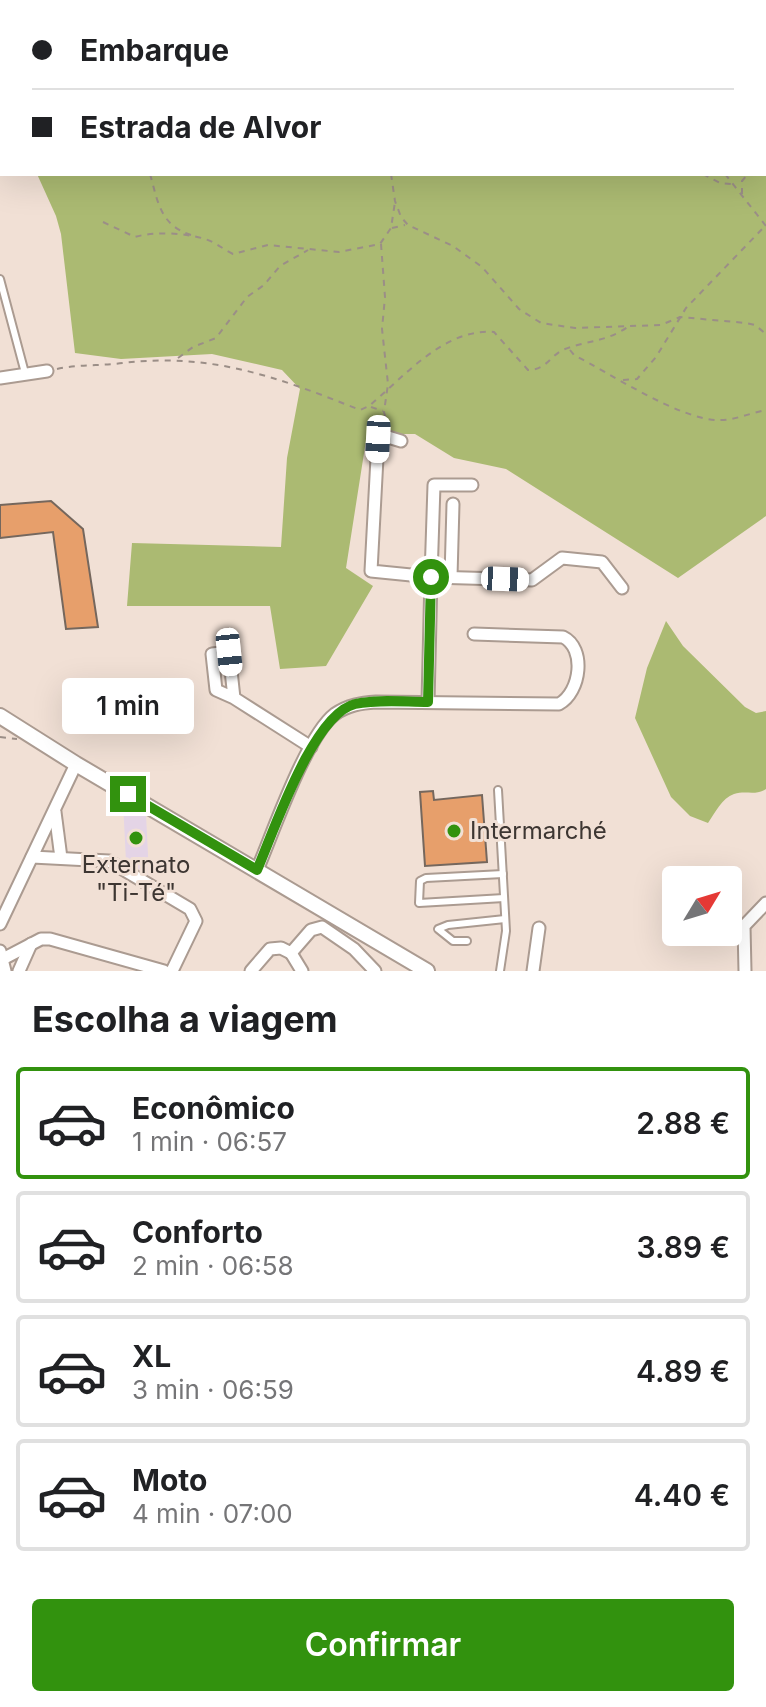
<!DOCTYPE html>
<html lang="pt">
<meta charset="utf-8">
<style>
body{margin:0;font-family:Inter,sans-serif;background:#f2f2f2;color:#202124;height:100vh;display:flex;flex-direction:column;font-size:30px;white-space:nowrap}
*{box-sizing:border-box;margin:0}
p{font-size:26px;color:#757577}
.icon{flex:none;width:44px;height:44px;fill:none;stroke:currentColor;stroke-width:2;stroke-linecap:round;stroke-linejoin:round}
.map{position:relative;height:971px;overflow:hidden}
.details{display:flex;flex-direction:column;background:#fff;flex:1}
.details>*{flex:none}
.banner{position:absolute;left:0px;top:0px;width:766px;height:176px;box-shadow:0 8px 32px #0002;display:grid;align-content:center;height:176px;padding:0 32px;background:#fff}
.needle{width:52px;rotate:52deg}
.tools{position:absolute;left:662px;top:866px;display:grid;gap:16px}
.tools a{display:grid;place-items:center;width:80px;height:80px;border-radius:8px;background:#fff;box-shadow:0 8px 32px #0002;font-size:40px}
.end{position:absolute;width:36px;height:36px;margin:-18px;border:10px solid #32920e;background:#fff;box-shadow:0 0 0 4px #fff}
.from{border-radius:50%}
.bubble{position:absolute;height:56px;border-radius:8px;background:#fff;box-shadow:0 8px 32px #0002;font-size:26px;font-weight:600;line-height:56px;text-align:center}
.car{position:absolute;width:24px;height:48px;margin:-24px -12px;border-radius:10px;box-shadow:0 0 6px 2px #0007;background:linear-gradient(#fff 24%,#345 0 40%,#fff 0 76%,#345 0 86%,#fff 0)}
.banner b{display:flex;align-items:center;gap:28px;height:76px;font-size:30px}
.banner b+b{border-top:2px solid #e0e0e0}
.banner i{width:20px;height:20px;background:#202124}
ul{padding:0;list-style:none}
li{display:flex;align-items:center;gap:24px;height:112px;margin:0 16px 12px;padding:0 16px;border:4px solid #e0e0e0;border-radius:8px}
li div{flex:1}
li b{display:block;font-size:30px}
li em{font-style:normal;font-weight:600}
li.active{border-color:#32920e}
li>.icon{width:72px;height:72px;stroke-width:1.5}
h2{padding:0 32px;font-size:36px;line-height:96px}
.action{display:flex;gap:16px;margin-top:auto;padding:16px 32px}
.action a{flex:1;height:92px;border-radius:8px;background:#32920e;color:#fff;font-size:32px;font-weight:600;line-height:92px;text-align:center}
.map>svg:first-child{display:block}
.education{fill:#e4d4e6}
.green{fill:#abba72}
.building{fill:#e79f6b;stroke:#75675d;stroke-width:2}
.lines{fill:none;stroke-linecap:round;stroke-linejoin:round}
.service-casing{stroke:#ab9b91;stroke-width:10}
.minor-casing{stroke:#ab9b91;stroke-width:15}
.tertiary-casing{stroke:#ab9b91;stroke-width:18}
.path{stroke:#9b8e87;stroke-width:2;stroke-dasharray:6 6;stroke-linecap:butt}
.service{stroke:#fff;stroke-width:6}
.minor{stroke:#fff;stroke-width:11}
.tertiary{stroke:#fff;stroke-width:14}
.route{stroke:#32920e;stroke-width:10}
.poi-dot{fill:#32920e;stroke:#f1e0d5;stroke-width:3}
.labels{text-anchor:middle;stroke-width:6;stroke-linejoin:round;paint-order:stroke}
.poi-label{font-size:24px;fill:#3d3632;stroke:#f1e0d5;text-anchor:start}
</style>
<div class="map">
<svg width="766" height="971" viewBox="0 0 766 971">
<rect width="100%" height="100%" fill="#f1e0d5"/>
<polygon class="education" points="123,802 146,814 149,875 126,862"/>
<g class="green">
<polygon points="0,0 766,0 766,516 678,578 506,469 454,458 415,434 367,434 346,568 373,586 326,666 280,669 270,606 127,606 132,543 281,547 287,458 300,389 282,370 212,354 121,359 75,353 61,234 56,216 37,174 764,174 764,2 2,2 0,108"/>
<path d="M666,621l17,25 62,61 11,6 10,-2v78c-11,7 -20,1 -32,5 -12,4 -19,19 -26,29l-18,-7 -19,-19 -36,-79 12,-50z"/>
</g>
<g class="building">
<polygon points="51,501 83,529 98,627 66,629 53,532 0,538 0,505"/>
<polygon points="433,791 434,800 482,795 487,862 425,866 420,792"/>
</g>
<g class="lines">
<defs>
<g id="service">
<polyline points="0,279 25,373"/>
<polyline points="498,790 506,931 500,971"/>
<polyline points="503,874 426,878 420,881 419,903 504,898"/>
<polyline points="467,941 453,941 438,929 448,925 505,919"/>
</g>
<g id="minor">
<polyline points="306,0 307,2"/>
<polyline points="0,378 47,371"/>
<polyline points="401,441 388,437 378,439 371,571 431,577 434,485 472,485"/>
<polyline points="451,577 453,504"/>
<polyline points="234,698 216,690 212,654 229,652 234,698 311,747"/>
<polyline points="428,702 431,577 532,580 562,558 602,562 622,588"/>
<polyline points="55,812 61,858"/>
<polyline points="32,857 109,861 190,909 196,921 172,971"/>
<path d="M257,870c16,-37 49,-134 78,-156 13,-9 26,-11 41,-12l183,2c22,-12 27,-56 4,-67l-89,-3"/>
<polyline points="0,924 76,764"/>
<polyline points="0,951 5,971"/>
<polyline points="291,953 302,971"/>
<polyline points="1,960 41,939 50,939 164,971"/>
<polyline points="19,971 31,944"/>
<polyline points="251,971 270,949 281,948 291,953 311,930 322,927 354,949 375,971"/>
<polyline points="533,971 539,928"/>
<polyline points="745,971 744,926 766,903"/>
</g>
<polyline id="tertiary" points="0,716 76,764 427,971"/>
</defs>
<use href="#service" class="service-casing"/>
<use href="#minor" class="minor-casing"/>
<use href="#tertiary" class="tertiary-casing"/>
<g class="path">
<polyline points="126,0 127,2"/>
<polyline points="639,0 640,2"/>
<polyline points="764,139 766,134"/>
<path d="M150,174c8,28 10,51 41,61"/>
<polyline points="391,174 395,201 401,217 408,225 453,246 482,267 519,309 541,323 575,328 661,325 680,317 746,323 755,325 766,334"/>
<polyline points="703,174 720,183 732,184"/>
<polyline points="725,174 766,226"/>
<polyline points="742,194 742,181 748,174"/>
<path d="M103,222l32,15c19,-6 51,-4 70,2 10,3 18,10 28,15l35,-9 71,7 41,-8 11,-16 4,-26"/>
<polyline points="392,228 405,225"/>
<polyline points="381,244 385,297 382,329 388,384 384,412 388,427"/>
<path d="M570,350l4,5c35,18 105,64 143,65 16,1 33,-7 49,-10"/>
<polyline points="178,358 193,347 216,338 247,297 264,285 280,266 308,250"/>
<path d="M57,369c22,-5 44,-3 66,-6 88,-11 157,15 237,47l9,-4c35,-29 75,-78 125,-74l34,38c19,0 22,-15 37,-21 24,-9 42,-7 64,-23"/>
<polyline points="623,380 637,379 656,357 686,308 765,226"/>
<polyline points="371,407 383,411"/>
<polyline points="0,737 17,739"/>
</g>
<use href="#service" class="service"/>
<use href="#minor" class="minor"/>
<use href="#tertiary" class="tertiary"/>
</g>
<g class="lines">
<path class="route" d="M128,794l129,76c17,-39 56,-156 98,-166 23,-5 50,-2 73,-2l3,-125"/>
</g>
<g class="poi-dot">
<circle cx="454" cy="831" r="8"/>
<circle cx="136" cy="838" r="8"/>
</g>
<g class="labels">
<g class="poi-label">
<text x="470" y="839">Intermarché</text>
<text x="136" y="873" text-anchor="middle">Externato<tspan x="136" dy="28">"Ti-Té"</tspan></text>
</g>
</g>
</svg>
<div class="tools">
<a><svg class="needle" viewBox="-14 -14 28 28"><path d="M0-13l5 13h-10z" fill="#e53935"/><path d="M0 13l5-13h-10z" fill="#757577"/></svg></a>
</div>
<i class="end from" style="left:431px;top:577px"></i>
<i class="end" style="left:128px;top:794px"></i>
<div class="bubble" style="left:62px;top:678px;width:132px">1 min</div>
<i class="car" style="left:378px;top:439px;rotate:183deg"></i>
<i class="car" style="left:505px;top:579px;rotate:92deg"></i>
<i class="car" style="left:229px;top:652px;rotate:174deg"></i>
<div class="banner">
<b><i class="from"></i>Embarque</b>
<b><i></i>Estrada de Alvor</b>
</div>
</div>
<section class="details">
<h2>Escolha a viagem</h2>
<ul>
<li class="active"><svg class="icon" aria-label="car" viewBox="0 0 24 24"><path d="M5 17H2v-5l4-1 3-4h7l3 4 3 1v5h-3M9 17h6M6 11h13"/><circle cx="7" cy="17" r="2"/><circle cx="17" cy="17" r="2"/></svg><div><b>Econômico</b><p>1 min · 06:57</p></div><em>2.88 €</em></li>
<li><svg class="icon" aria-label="car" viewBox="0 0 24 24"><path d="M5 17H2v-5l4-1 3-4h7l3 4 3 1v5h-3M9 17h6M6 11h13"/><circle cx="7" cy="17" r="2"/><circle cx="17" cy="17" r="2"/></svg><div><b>Conforto</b><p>2 min · 06:58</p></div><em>3.89 €</em></li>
<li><svg class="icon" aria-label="car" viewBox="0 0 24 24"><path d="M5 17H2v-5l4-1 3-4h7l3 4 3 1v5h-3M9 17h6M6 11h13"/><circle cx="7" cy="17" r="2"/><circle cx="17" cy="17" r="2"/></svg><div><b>XL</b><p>3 min · 06:59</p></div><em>4.89 €</em></li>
<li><svg class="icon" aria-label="car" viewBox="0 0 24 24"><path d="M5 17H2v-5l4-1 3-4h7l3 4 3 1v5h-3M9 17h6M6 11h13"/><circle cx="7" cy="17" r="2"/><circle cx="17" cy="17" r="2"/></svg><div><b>Moto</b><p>4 min · 07:00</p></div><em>4.40 €</em></li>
</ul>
<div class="action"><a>Confirmar</a></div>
</section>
